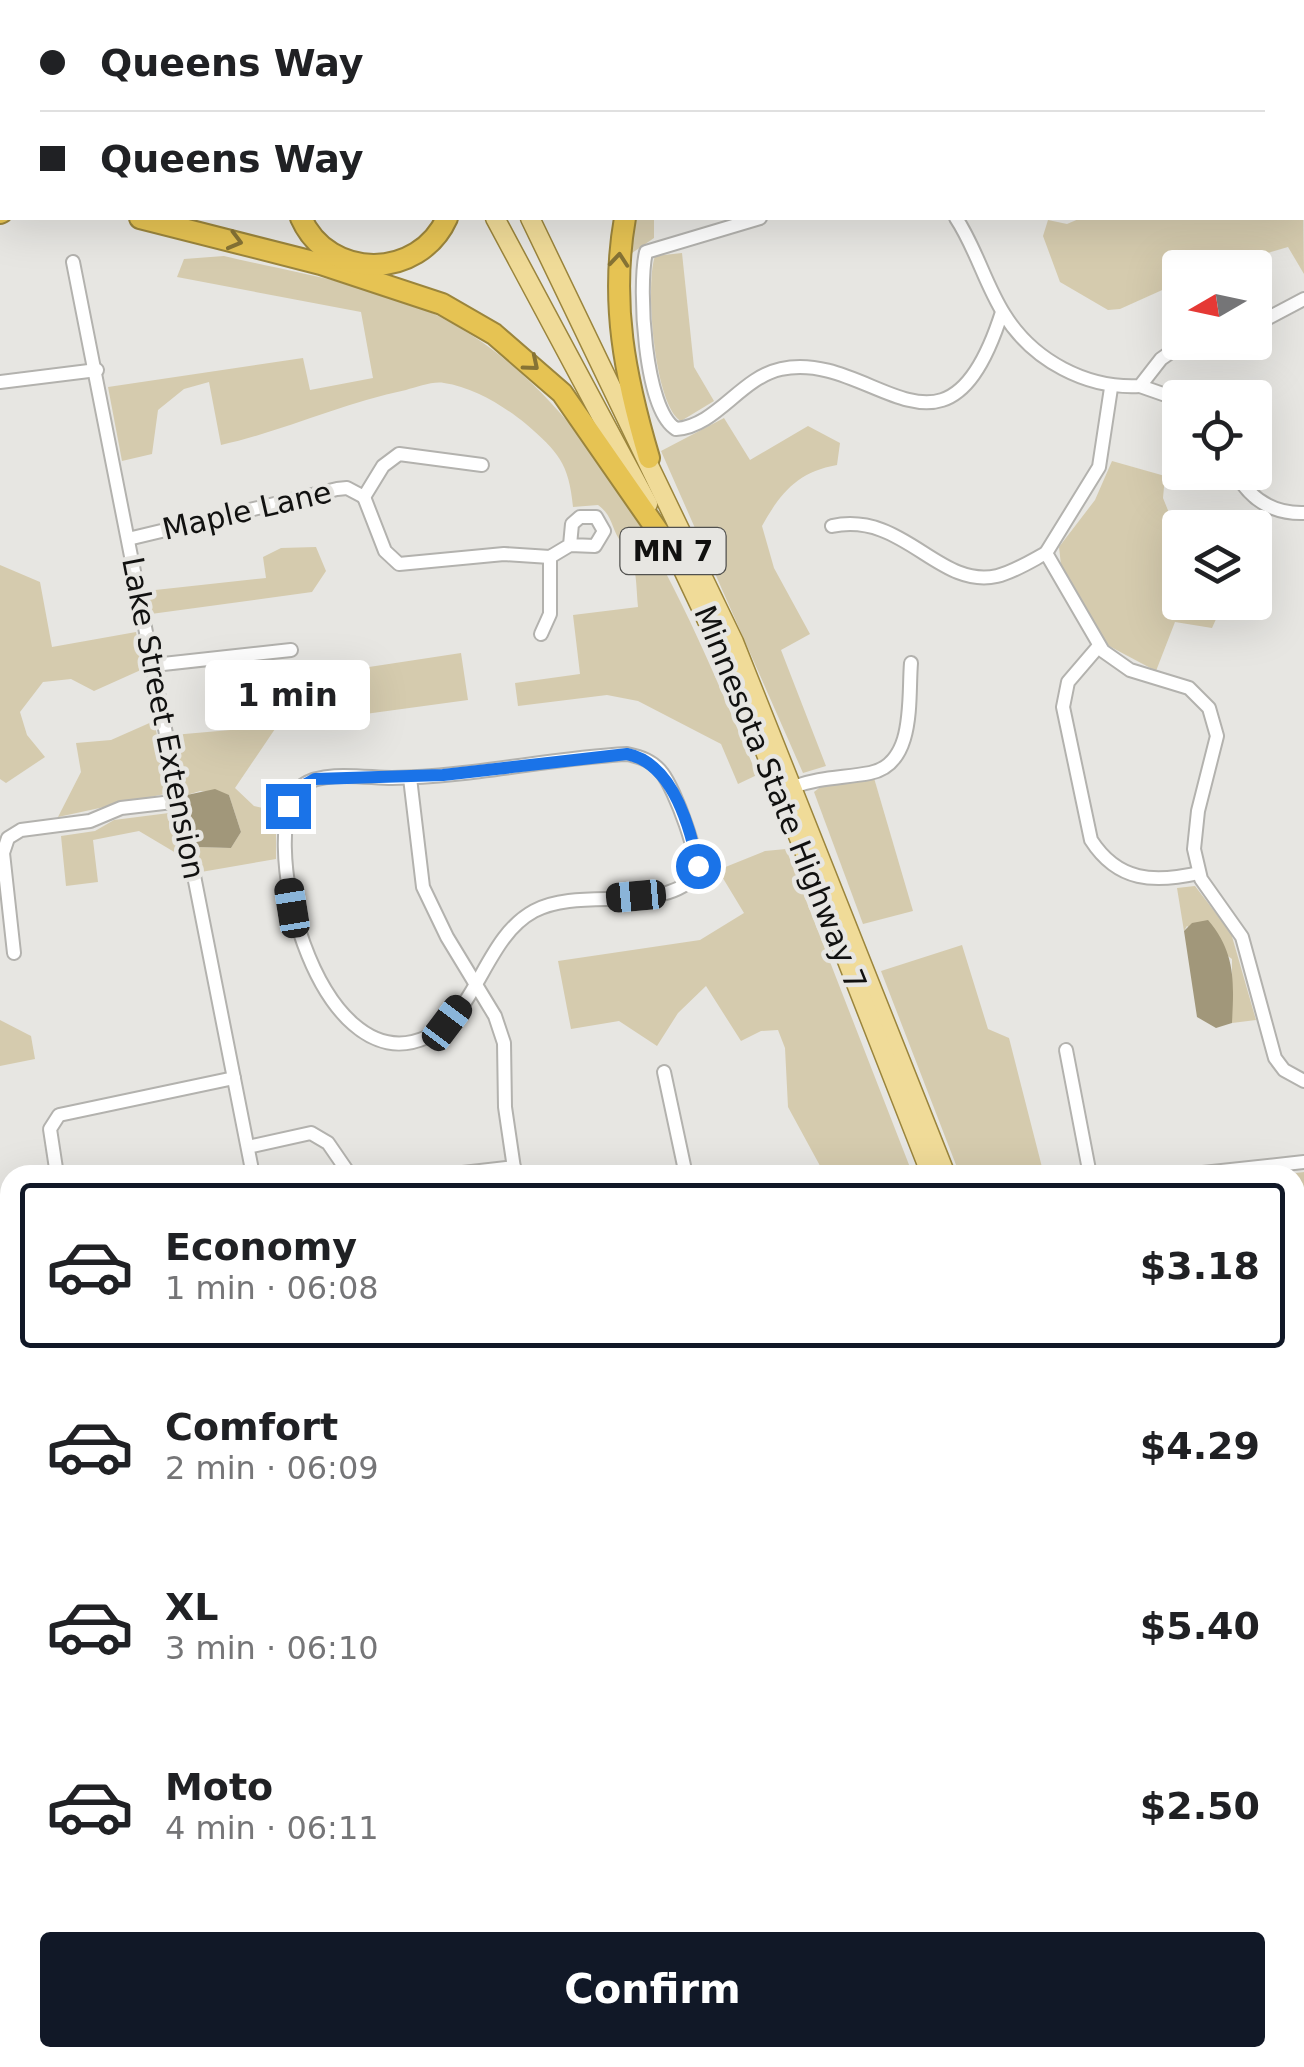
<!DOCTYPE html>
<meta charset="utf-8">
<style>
body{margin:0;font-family:"DejaVu Sans",sans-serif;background:#f6f6f6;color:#202124;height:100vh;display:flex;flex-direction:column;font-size:38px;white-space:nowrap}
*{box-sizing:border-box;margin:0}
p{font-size:32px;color:#757577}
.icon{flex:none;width:55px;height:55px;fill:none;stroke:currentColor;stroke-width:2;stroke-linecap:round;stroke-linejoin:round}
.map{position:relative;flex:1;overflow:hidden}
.sheet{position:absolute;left:0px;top:1165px;width:1305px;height:902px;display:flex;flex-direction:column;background:#fff;border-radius:30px 30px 0 0;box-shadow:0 10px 40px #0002}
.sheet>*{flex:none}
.top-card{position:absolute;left:0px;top:0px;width:1305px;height:220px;box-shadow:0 10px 40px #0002;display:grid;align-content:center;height:220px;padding:0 40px;background:#fff}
.needle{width:65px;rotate:261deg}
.fabs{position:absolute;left:1162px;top:250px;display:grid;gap:20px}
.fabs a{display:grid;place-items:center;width:110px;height:110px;border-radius:10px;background:#fff;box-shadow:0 10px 40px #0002;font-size:50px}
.end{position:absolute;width:45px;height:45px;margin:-22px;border:12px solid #1a73e8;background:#fff;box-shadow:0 0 0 5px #fff}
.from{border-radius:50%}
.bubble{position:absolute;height:70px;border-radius:10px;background:#fff;box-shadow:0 10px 40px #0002;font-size:32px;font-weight:800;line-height:70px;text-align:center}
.car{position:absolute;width:30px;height:60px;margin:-30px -15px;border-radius:12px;box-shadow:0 0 8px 2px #0007;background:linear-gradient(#222 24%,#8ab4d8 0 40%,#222 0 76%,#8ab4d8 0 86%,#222 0)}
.top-card b{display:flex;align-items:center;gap:35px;height:95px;font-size:38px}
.top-card b+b{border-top:2px solid #e0e0e0}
.top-card i{width:25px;height:25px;background:#202124}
ul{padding:18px 0 0;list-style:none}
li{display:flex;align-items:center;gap:30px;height:165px;margin:0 20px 15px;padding:0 20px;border:5px solid transparent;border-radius:10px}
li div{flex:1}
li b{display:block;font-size:38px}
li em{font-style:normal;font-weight:800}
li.selected{border-color:#111827}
li>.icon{width:90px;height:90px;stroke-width:1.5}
.cta{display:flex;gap:20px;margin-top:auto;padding:20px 40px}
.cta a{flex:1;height:115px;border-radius:10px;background:#111827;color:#fff;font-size:40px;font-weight:800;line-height:115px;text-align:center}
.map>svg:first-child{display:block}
.green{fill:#d5cbae}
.water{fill:#a1977a}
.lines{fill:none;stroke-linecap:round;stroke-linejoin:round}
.minor-casing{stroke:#b3b2ae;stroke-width:16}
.major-casing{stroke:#9b853c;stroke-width:21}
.highway-casing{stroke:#9b853c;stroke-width:24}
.minor{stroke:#fff;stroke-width:12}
.major{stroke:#f0db98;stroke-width:18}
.highway{stroke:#e6c353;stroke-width:20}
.oneway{stroke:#867335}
.route{stroke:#1a73e8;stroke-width:12}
.labels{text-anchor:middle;stroke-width:9;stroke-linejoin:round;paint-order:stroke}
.shield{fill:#e7e6e2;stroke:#51514f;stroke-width:2.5}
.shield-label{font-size:28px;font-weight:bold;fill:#111110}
.street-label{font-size:30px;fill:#111110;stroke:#e7e6e2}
</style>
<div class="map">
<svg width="1304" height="2067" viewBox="0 0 1304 2067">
<rect width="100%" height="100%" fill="#e7e6e2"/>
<g class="green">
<polygon points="864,0 1165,0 1165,2 853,2"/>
<polygon points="1303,206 1304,274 1288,247 1220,267 1180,268 1180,282 1120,309 1108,310 1060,282 1043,236 1048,220 1067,224 1081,218 1302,218"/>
<polygon points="634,218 654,218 654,238 632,253 628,247"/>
<path d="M682,253l12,114 20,34 -33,20c-27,-16 -36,-137 -26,-165z"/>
<path d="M224,256c68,16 142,27 206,56 171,80 258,299 327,463l-19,9 -17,-40 -83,-43 -31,-6 -89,11 -3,-23 65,-9 -7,-59 65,-8c-3,-37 0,-38 -19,-68 -8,-13 -7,-24 -21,-34l-25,2c-4,-44 -15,-55 -47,-83 -22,-18 -53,-37 -82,-41 -11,-2 -27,4 -38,7 -64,13 -122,41 -185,55l-12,-63 -25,7 -26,21 -6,44 -30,7 -14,-74 195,-29 7,32 63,-12 -12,-66 -184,-35 7,-18z"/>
<path d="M724,418l26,42 58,-34 32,17 -3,22c-39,7 -56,27 -75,61l12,42 36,66 -29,16 45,116 -23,7 -142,-322z"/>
<polygon points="1112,461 1165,476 1163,498 1180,540 1180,602 1216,603 1221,608 1212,628 1175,622 1156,671 1109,646 1097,632 1061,565 1059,547 1095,500"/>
<polygon points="316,547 326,571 312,592 151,614 146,591 266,578 263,557 281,548"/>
<polygon points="0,565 40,582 52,647 136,632 143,669 94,691 71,679 43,682 20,712 27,735 45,757 6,783 0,779"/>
<polygon points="461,653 468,700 277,726 235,788 254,806 276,811 276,859 201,872 197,847 231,848 241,832 229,795 200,791 187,795 173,735 277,726 284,702 360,692 369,667"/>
<polygon points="154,721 169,793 58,817 81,772 76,743 111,740"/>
<polygon points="874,778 913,911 863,924 814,792 828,781"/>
<polygon points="169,813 181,856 139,831 93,840 98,882 66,886 61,836 95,831 114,820"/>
<polygon points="786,849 913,1175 825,1175 788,1107 785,1048 778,1030 761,1031 741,1041 706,986 678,1013 657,1046 619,1021 571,1029 558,961 700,940 744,913 718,870 765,851"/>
<polygon points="1195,886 1231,933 1256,1020 1232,1023 1232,959 1187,926 1184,931 1177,888"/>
<polygon points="962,945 988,1029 1009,1038 1044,1175 963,1175 958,1170 881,971"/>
<polygon points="0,1020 31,1036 35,1059 0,1066"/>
<polygon points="1304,1172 1304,1611 1301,1612 1295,1575 1295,1175 1280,1175"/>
</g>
<g class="water">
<polygon points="215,789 229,795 241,832 231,848 197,847 187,795"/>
<path d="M1208,920c28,33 26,62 24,103l-16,5 -19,-11 -13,-86 8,-8z"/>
</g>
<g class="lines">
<defs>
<g id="minor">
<polyline points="1302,113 1304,112"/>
<path d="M760,218l-114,34c-8,34 -2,158 30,177 41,-3 64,-51 105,-60 92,-20 165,119 221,-57"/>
<path d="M956,218c20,30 29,66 48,96 29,47 83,75 136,72l21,-27 24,-17"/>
<polyline points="73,262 253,1175"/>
<polyline points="1255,325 1304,299"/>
<polyline points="0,382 97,370"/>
<polyline points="1140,386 1180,400"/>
<polyline points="1111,388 1099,467 1046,553 1103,651 1130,670 1189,688 1209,708 1217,736 1198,811 1194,849 1201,879 1242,937 1275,1058 1284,1070 1304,1081"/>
<path d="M1235,472c15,27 37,42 69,41"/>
<polyline points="364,497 385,551 399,564 504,554 550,557 570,545 572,524 580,517 596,517 604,531 595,546 570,545"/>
<polyline points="364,497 383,466 399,454 482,465"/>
<path d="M832,526c72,-15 106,63 165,50 17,-4 34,-15 49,-23"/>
<polyline points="128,539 337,489 347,488 364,497"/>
<polyline points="541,634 550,614 550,557"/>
<path d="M1098,647l-30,35 -5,25 28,133c27,42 63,43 108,33"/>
<polyline points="154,665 291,650"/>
<path d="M627,754c14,3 26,7 35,19 12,15 40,87 33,104 -40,38 -114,9 -161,34 -50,27 -56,103 -107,126 -111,51 -176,-215 -124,-252 21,-15 65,-7 89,-7 79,-1 157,-20 235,-24z"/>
<polyline points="410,778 423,887 447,937 495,1016 504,1043 505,1107 515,1175"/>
<path d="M793,787c27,-10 50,-9 77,-14 46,-9 38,-75 41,-110"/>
<polyline points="14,953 3,853 8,838 21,830 90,821 121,808 181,801"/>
<polyline points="1066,1050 1090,1175"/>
<polyline points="664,1072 686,1175"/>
<polyline points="248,1147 311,1133 328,1143 350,1175"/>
<polyline points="57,1175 50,1129 59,1115 234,1078"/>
<polyline points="445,1175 514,1167"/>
<polyline points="1184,1175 1304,1162"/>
<polyline points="0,1299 10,1297"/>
<polyline points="1295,1668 1304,1665"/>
<polyline points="0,1770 10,1834"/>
<polyline points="319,2058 320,2067"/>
<polyline points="396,2058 397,2067"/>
<polyline points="1146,2058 1147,2067"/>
<polyline points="1252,2058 1256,2067"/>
<polyline points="746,2063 746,2067"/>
<polyline points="618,2067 618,2066"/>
</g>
<g id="major">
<polyline points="495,218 648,504"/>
<polyline points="530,218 734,642 946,1175"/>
<polyline points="675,553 746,703 931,1175"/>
<polyline points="1295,1716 1304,1715"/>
<polyline points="0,1860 10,1859"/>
<polyline points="1277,2058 1281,2067"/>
<polyline points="1294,2058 1297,2067"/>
</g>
<g id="highway">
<polyline points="205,0 206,2"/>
<polyline points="380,0 382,2"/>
<polyline points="419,0 420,2"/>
<polyline points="156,2 158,0"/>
<polyline points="497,2 503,0"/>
<polyline points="576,2 588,0"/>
<polyline points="696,2 705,0"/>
<polyline points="803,2 809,0"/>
<polyline points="0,122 2,121"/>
<polyline points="0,145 2,144"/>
<polyline points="0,178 2,177"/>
<polyline points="0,213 2,212"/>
<polyline points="140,218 321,264 442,304 494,334 562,393 680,563"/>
<path d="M301,218c28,63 118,62 146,0"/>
<path d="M625,218c-15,84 0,159 24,240"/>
</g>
</defs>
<use href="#minor" class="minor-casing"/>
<use href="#major" class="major-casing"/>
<use href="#highway" class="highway-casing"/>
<use href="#minor" class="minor"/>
<use href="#major" class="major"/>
<use href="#highway" class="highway"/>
</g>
<defs><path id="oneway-chevron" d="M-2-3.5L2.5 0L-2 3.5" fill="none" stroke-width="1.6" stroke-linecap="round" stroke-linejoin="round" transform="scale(2.5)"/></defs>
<g class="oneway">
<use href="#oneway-chevron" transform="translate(235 241) rotate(15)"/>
<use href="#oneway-chevron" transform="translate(619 260) rotate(-85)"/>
<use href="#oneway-chevron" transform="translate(532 364) rotate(40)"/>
</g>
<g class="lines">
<path class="route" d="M288,806l11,-18 16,-9 128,-4 184,-21c45,9 63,72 71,112"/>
</g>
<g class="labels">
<rect class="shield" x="620.5" y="528" width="105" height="46" rx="8"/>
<g class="shield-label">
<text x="673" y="561">MN 7</text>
</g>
<g class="street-label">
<text transform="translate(247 511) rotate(-13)" y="10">Maple Lane</text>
<text transform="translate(163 718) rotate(79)" y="10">Lake Street Extension</text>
<text transform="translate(780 798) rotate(68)" y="10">Minnesota State Highway 7</text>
</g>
</g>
</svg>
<div class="fabs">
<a><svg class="needle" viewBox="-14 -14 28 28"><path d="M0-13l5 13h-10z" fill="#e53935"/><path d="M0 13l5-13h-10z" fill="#757577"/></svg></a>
<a><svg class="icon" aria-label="locate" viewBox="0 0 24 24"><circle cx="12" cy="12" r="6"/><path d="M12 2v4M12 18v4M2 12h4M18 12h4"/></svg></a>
<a><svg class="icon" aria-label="layers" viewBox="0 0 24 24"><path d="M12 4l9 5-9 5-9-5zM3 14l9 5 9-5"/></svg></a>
</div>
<i class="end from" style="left:698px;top:866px"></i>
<i class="end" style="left:288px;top:806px"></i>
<div class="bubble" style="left:205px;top:660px;width:165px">1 min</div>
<i class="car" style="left:636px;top:896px;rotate:265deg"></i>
<i class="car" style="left:292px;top:908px;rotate:351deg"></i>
<i class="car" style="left:447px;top:1023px;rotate:37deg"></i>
<div class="top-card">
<b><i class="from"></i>Queens Way</b>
<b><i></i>Queens Way</b>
</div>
<section class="sheet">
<ul>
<li class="selected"><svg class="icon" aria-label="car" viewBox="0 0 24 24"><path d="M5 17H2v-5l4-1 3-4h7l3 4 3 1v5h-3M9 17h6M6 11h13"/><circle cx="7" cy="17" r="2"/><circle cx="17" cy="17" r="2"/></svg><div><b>Economy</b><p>1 min · 06:08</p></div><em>$3.18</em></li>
<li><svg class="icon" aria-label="car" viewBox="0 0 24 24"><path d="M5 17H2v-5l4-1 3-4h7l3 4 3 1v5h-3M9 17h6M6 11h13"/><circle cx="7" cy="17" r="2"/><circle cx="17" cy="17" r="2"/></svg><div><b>Comfort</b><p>2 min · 06:09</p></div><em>$4.29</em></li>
<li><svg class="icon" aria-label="car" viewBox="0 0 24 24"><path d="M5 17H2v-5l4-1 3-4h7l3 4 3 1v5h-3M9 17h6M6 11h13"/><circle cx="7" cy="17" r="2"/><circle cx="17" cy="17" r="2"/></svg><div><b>XL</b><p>3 min · 06:10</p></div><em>$5.40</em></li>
<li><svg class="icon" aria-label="car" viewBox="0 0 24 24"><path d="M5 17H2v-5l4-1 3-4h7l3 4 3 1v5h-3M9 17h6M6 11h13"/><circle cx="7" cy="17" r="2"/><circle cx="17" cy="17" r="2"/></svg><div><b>Moto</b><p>4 min · 06:11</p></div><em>$2.50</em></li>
</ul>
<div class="cta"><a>Confirm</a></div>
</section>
</div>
